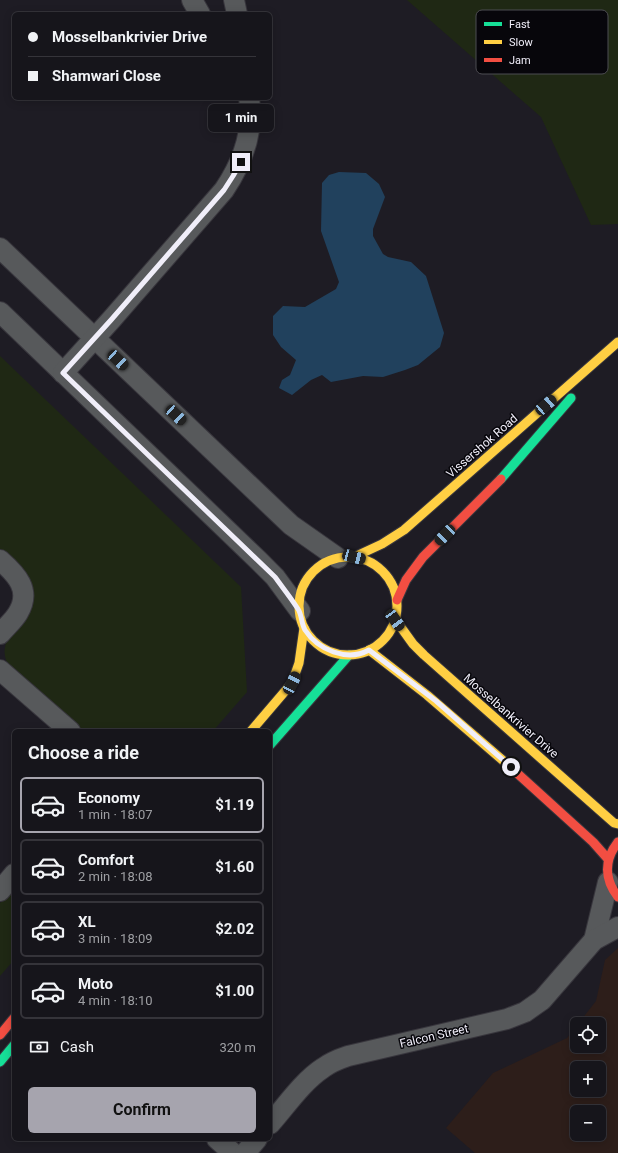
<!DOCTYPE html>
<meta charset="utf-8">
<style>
body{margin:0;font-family:Roboto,sans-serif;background:#232228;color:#f1f3f6;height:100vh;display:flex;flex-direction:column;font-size:15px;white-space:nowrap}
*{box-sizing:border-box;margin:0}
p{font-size:13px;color:#9e9fa3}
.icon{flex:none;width:22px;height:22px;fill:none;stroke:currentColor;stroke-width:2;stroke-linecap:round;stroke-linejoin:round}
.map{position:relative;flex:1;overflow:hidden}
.side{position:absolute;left:12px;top:729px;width:260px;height:412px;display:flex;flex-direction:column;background:#16151b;border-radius:6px;box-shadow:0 2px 10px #0003,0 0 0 1px #35343a}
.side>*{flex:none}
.guide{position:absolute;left:12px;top:12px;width:260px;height:88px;border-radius:6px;box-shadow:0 2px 10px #0003,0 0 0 1px #35343a;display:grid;align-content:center;height:88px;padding:0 16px;background:#16151b}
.buttons{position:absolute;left:570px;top:1017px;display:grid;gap:8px}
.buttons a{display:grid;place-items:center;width:36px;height:36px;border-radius:6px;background:#16151b;box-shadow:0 2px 10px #0003,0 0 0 1px #35343a;font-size:20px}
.end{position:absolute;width:18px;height:18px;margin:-9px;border:5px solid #f0eef9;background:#111;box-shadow:0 0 0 2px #111}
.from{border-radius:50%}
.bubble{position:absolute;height:28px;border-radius:6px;background:#16151b;box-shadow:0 2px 10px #0003,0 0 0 1px #35343a;font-size:13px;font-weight:700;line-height:28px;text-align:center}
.car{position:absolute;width:12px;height:24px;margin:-12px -6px;border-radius:5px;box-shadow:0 0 3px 1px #0007;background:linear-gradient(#222 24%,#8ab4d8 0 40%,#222 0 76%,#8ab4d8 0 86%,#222 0)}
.guide b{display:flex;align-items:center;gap:14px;height:38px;font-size:15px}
.guide b+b{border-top:1px solid #35343a}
.guide i{width:10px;height:10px;background:#f1f3f6}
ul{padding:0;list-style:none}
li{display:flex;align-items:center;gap:12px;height:56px;margin:0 8px 6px;padding:0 8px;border:2px solid #35343a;border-radius:6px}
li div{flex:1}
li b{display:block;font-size:15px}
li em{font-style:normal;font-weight:700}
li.current{border-color:#a6a4ae}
li>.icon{width:36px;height:36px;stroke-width:1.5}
h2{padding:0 16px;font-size:18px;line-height:48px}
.pay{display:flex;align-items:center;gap:10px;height:44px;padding:0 16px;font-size:15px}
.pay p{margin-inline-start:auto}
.button{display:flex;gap:8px;margin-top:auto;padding:8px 16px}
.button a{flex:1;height:46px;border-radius:6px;background:#a6a4ae;color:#111;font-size:16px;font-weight:700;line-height:46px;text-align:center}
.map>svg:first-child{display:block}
.education{fill:#2d1e1a;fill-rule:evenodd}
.green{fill:#1f2814}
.water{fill:#21415d}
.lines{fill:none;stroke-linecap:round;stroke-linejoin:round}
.street-casing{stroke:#38363d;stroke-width:22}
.fast-casing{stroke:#38363d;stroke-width:11}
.slow-casing{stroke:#38363d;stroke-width:11}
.jam-casing{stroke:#38363d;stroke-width:11}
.street{stroke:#57595b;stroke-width:20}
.fast{stroke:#16e098;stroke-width:9}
.slow{stroke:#ffcf43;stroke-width:9}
.jam{stroke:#f24e42;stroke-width:9}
.route{stroke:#f0eef9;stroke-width:5}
.labels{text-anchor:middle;stroke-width:3;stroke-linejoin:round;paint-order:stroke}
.street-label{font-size:12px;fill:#f0eef9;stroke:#07060b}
.key{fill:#07060b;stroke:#4d4c52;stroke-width:1}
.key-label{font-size:11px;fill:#f0eef9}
</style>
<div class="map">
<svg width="618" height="1153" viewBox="0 0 618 1153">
<rect width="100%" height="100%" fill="#1e1c24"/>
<path class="education" d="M618,948v205h-143l-29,-25 47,-55 74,-35 10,-13v21h22v-22h-21l18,-23 9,-41zM577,1068h22v22h-22zM577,1112h22v22h-22z"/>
<g class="green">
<polygon points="407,0 618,0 618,224 591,225 541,117"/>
<path d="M0,356l241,231 6,105 -34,39h-130l-72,-62c-8,-11 -8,-20 -3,-31l10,-74 -18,-15z"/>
<polygon points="14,887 14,960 0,976 0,903"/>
</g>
<polygon class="water" points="339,172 366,173 379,184 385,197 373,229 373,236 383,254 388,257 411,262 426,276 444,333 440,347 418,365 405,370 383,377 363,376 331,382 322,375 311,380 292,395 279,388 282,380 290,375 296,360 281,347 273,335 273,316 283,306 305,307 336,289 339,282 321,231 322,183 329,175"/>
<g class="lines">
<defs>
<g id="street">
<polyline points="192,0 200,14"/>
<polyline points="234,0 237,14"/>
<polyline points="0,248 291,525 338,558"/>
<polyline points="0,312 258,560 275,577 300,611"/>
<path d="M63,373l48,-53 113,-130c19,-28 30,-58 25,-92"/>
<path d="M0,560c16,14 32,30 18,53 -4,7 -12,14 -18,21"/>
<polyline points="0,670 70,731"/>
<polyline points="0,891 14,874"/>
<polyline points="594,940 608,882"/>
<path d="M270,1124c16,-18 33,-43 53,-56 8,-6 16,-9 25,-12l159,-37 18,-7 17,-12 52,-60 24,-13"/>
<polyline points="217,1139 233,1153"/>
<polyline points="245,1153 257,1139"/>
</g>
<g id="fast">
<polyline points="501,479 571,398"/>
<polyline points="270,745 349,655"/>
<polyline points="0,1062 14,1045"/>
</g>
<g id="slow">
<polyline points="354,557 382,544 404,530 618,342"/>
<circle cx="348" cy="606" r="49"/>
<polyline points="395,619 413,644 424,655 614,823 618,824"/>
<polyline points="369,650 427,695 507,764"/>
<polyline points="251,731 292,683 299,663 304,628"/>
</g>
<g id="jam">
<polyline points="397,600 406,580 423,557 501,479"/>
<polyline points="507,764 593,842 608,859"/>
<path d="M618,842c-14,18 -14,37 0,55"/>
<polyline points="0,1035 14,1018"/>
</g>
</defs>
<use href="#street" class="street-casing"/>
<use href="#fast" class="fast-casing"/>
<use href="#slow" class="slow-casing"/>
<use href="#jam" class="jam-casing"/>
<use href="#street" class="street"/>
<use href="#fast" class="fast"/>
<use href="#slow" class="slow"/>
<use href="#jam" class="jam"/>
</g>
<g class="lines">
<path class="route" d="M241,162l-8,14 -9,14 -113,130 -48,53 212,204c8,11 16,21 23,32 4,6 3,14 7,21 13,20 42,32 64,20l67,51 75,66"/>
</g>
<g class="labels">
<g class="street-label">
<text transform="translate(482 446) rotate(-41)" y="4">Vissershok Road</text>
<text transform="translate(511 716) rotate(41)" y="4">Mosselbankrivier Drive</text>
<text transform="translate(434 1036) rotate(-13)" y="4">Falcon Street</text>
</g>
</g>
<rect x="476" y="10" width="132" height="64" rx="6" class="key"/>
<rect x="484" y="22" width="18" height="4" fill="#16e098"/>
<rect x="484" y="40" width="18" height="4" fill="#ffcf43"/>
<rect x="484" y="58" width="18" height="4" fill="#f24e42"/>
<g class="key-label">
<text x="509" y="28">Fast</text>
<text x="509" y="46">Slow</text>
<text x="509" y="64">Jam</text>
</g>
</svg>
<div class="buttons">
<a><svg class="icon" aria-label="locate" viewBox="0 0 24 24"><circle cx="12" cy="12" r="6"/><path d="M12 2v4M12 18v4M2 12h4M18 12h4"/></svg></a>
<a>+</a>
<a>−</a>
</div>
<i class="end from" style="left:511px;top:767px"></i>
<i class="end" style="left:241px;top:162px"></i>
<div class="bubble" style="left:208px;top:104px;width:66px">1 min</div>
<i class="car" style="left:118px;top:360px;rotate:133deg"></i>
<i class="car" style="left:546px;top:405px;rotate:49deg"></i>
<i class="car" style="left:176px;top:415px;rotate:133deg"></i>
<i class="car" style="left:445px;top:535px;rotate:225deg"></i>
<i class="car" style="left:354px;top:557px;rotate:105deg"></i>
<i class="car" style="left:395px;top:620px;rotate:144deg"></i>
<i class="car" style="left:292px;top:683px;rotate:27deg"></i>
<div class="guide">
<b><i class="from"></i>Mosselbankrivier Drive</b>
<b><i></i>Shamwari Close</b>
</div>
<section class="side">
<h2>Choose a ride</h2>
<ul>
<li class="current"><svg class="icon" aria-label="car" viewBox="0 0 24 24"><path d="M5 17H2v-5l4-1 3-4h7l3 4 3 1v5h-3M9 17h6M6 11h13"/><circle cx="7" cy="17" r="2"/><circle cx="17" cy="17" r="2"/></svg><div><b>Economy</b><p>1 min · 18:07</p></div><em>$1.19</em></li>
<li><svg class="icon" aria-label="car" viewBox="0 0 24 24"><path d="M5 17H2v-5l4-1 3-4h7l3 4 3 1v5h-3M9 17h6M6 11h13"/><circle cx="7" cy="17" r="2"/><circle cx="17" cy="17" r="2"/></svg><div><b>Comfort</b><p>2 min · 18:08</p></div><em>$1.60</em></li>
<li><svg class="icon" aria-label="car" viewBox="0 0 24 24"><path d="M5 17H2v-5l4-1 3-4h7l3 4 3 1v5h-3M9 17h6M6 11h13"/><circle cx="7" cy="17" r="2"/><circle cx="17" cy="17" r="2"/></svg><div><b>XL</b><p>3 min · 18:09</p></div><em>$2.02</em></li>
<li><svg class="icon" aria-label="car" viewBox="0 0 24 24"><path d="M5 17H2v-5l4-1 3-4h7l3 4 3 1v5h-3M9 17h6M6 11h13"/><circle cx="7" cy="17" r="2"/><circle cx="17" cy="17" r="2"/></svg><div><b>Moto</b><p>4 min · 18:10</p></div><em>$1.00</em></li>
</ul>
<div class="pay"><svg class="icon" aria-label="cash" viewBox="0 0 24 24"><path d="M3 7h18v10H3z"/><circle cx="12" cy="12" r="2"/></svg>Cash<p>320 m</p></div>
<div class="button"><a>Confirm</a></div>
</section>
</div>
